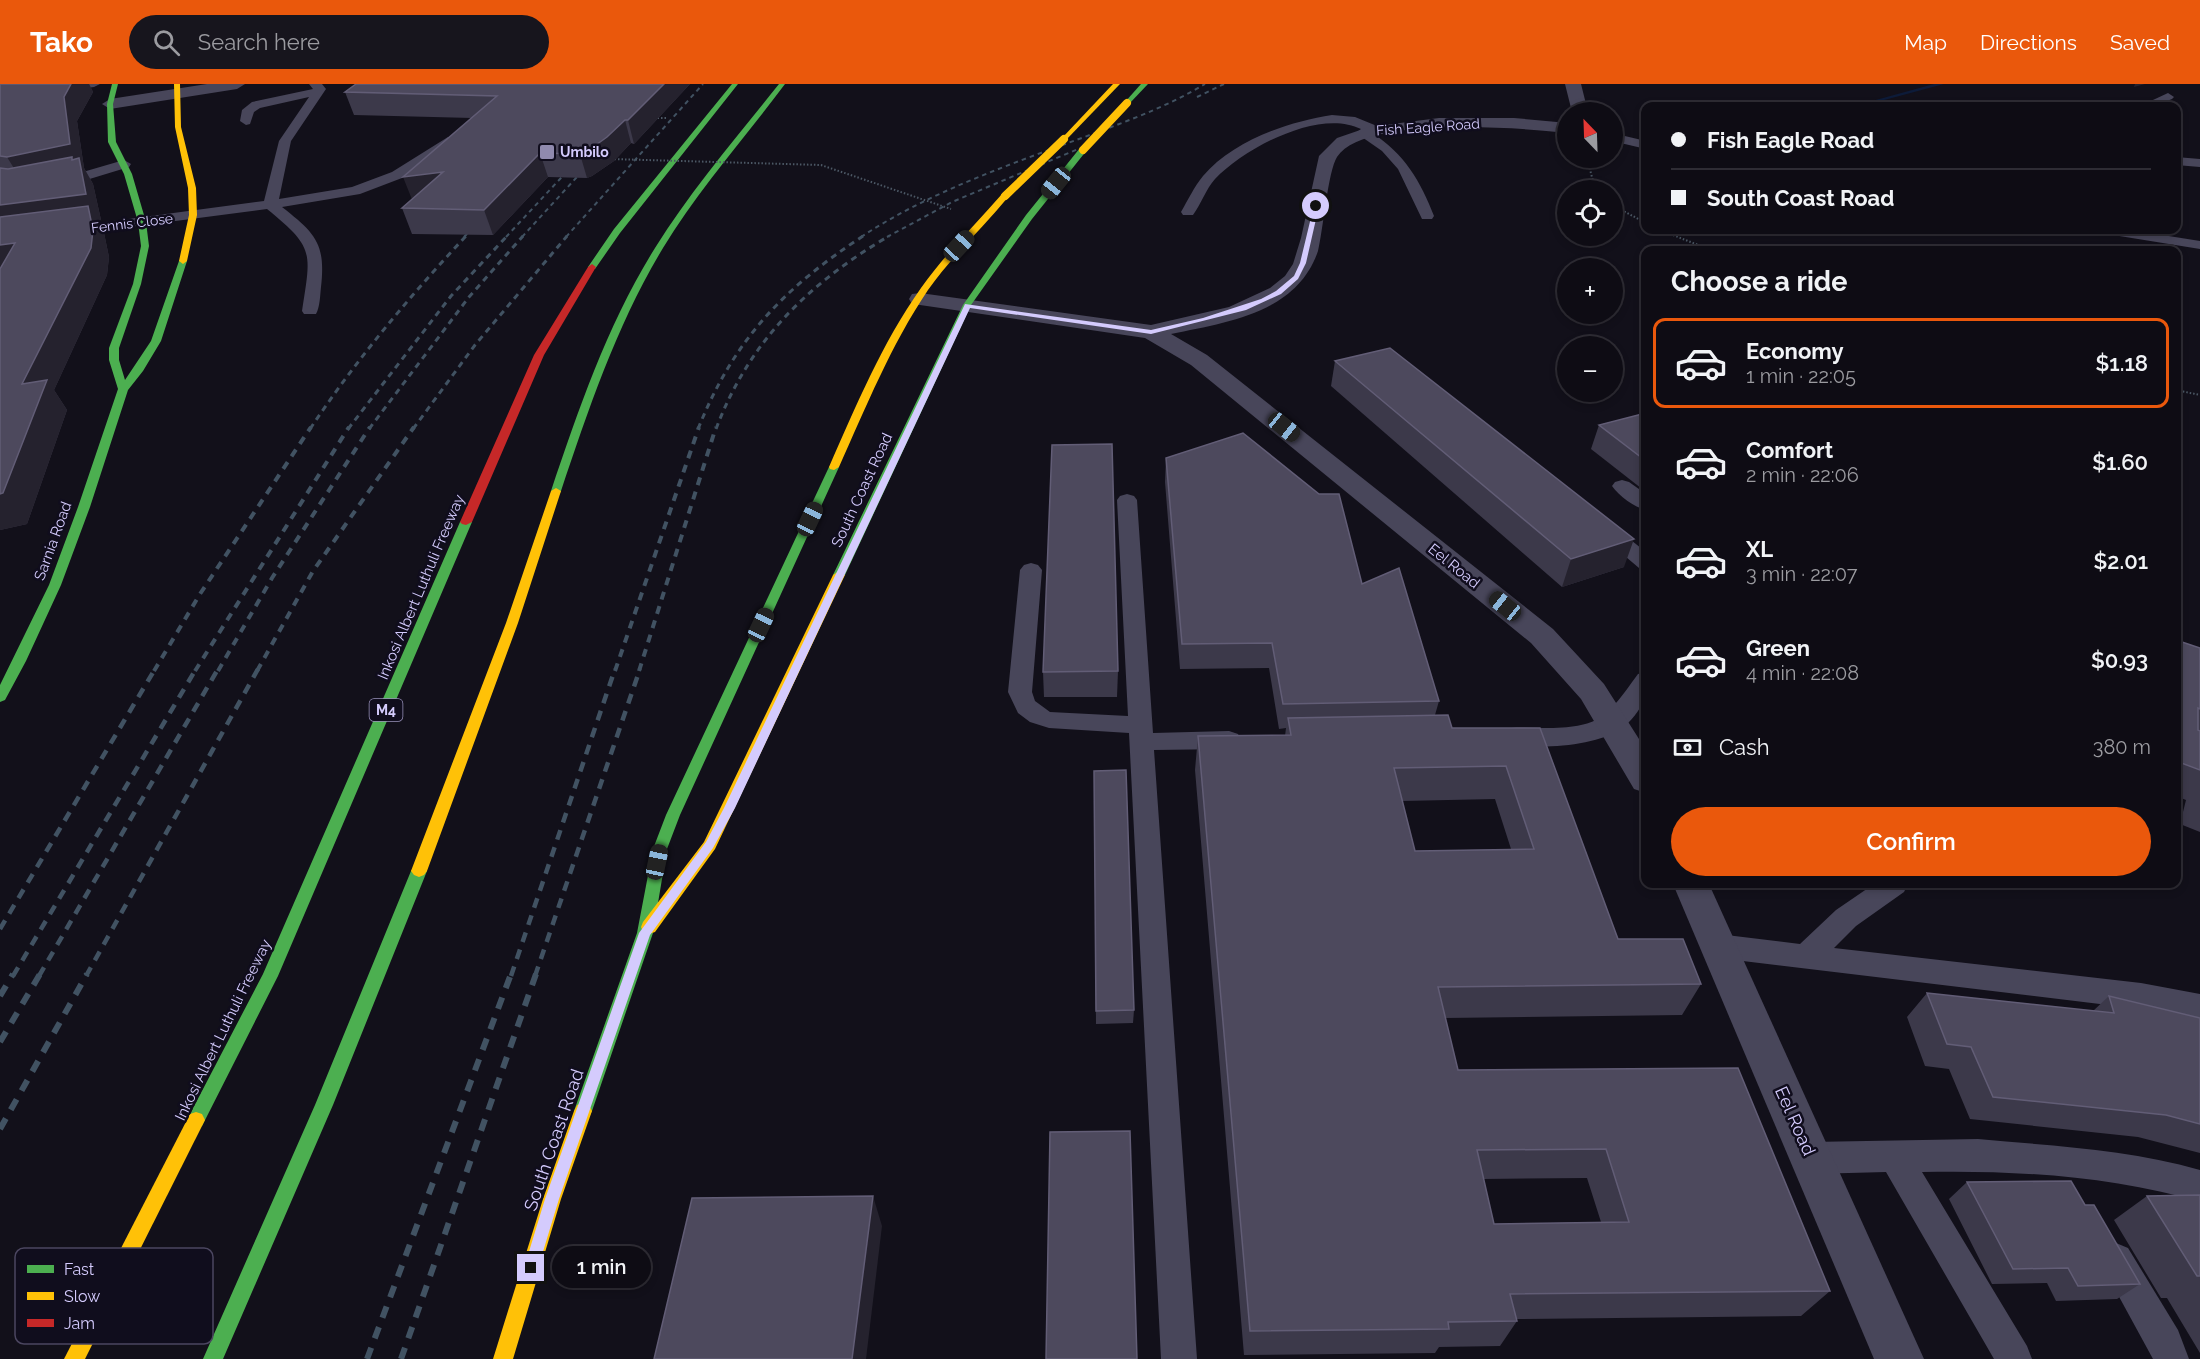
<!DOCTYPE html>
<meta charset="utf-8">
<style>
body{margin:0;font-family:Raleway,sans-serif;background:#17151d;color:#f1f3f6;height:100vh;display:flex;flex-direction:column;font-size:22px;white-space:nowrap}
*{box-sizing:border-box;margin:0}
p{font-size:20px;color:#9b9ba0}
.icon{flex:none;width:33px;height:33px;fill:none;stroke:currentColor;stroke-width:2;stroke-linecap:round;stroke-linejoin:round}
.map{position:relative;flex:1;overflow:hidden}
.side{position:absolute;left:1641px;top:162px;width:540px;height:642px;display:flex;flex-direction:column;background:#0e0c14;border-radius:12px;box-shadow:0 3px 9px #0003,0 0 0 2px #2e2c34}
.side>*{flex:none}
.guide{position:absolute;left:1641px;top:18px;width:540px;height:132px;border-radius:12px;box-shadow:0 3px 9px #0003,0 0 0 2px #2e2c34;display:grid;align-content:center;height:132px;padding:0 30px;background:#0e0c14}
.needle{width:39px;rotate:337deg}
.fabs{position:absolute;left:1557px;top:18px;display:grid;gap:12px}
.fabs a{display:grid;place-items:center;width:66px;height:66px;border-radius:50%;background:#0e0c14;box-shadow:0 3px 9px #0003,0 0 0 2px #2e2c34;font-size:30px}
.end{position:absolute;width:27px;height:27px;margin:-14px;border:8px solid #d4cbfd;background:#111;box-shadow:0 0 0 3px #111}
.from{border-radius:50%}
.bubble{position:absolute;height:42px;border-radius:21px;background:#0e0c14;box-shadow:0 3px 9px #0003,0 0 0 2px #2e2c34;font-size:20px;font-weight:600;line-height:42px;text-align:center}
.car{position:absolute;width:18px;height:36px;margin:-18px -9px;border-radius:8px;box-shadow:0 0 4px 2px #0007;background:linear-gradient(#222 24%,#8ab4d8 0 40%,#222 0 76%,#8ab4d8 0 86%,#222 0)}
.guide b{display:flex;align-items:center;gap:21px;height:57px;font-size:22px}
.guide b+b{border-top:2px solid #2e2c34}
.guide i{width:15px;height:15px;background:#f1f3f6}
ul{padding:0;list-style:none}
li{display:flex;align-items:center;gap:18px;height:90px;margin:0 12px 9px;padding:0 18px;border:3px solid transparent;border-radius:12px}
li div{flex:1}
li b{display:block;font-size:22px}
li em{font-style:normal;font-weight:600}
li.selected{border-color:#ea580c}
li>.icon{width:54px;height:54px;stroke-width:1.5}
h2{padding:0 30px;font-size:27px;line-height:72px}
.pay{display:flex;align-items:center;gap:15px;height:66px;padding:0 30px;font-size:22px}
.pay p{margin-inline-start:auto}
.primary-button{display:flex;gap:12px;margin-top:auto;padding:12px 30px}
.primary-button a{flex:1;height:69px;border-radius:36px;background:#ea580c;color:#fff;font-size:24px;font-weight:600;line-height:69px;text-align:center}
header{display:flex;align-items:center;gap:36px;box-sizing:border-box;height:84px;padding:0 30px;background:#ea580c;color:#fff}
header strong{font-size:28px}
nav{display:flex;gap:33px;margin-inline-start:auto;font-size:21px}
.search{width:420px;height:54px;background:#17151d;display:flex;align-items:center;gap:15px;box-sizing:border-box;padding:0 21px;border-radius:33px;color:#9b9ba0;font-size:22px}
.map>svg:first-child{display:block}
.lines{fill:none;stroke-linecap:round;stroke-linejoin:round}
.stream{fill:#0d1b39;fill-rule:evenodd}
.path{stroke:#4c5865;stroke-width:2;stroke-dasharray:1.5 2;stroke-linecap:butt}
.lane{fill:#48465a;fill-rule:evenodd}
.street{fill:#48465a;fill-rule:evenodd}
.fast{fill:#4caf50;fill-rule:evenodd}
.slow{fill:#ffc107;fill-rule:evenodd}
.jam{fill:#c62828;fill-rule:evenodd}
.rail-far4{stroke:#415262;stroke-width:2;stroke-dasharray:4.5 4;stroke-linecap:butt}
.rail-far3{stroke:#415262;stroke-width:3;stroke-dasharray:6 5;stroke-linecap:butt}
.rail-far2{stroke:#415262;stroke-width:4;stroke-dasharray:8 7;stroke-linecap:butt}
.rail-far1{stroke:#415262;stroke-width:4.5;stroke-dasharray:10 8;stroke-linecap:butt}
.rail{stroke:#415262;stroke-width:6;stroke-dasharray:12 10;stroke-linecap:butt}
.path-bridge{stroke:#4c5865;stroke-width:2;stroke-dasharray:1.5 2;stroke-linecap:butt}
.slow-bridge{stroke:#ffc107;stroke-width:8}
.wall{fill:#3c394a;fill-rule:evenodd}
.shaded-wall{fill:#25222e}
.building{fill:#4d495d;stroke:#625d76;stroke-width:1.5;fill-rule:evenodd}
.route{fill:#d4cbfd}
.poi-dot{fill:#908aae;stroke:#100d1d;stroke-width:2}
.labels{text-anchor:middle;stroke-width:5;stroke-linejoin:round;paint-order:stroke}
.far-street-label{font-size:14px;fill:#d4cbfd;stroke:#100d1d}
.far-poi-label{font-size:14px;font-weight:bold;fill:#d4cbfd;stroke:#100d1d;text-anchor:start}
.shield{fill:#100d1d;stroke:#9992ba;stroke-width:1.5}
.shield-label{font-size:14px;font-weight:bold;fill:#d4cbfd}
.street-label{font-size:15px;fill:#d4cbfd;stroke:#100d1d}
.near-street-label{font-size:18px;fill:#d4cbfd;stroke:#100d1d}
.key{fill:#100d1d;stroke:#4b4660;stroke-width:1.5}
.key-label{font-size:16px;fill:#d4cbfd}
</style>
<header>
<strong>Tako</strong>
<div class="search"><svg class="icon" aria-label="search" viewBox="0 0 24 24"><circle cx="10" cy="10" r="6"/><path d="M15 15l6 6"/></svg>Search here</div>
<nav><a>Map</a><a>Directions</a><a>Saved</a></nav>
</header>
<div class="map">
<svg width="2200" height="1275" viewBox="0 0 2200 1275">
<rect width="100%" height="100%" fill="#12101a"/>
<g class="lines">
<polygon class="stream" points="1934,0 1944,0 1862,22 1854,22"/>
<g class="path">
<polyline points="654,34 667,34"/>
<polyline points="1587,74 1593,97 1599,106"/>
<polyline points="1612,121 1646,139"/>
<polyline points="1660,146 1711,166"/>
<polyline points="2176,306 2200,311"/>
</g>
<g class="lane">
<polygon points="67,0 100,0 94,3 0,16 0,8"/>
<path d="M309,0h13l4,5 -35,52 -12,58 73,-12 40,-15 56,-35h8l2,3 -56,38 -42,16 -78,13c33,26 44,36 39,80 -1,9 -1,20 -5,27h-12l-2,-3c9,-59 13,-63 -35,-102l-199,26 -7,-4 7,-4 196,-26 15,-60 30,-44 -49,11 -6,4 -4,12 -4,1 -6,-4 2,-11 10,-8 61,-13z"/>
<polygon points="2168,9 2174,13 2172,15 2155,22 2140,22"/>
<path d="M1332,31l23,2 22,9 2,3 -2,3 -5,1c32,20 49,49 62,83l-2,3h-10l-24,-50 -16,-18 -23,-16 -2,-3 4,-3c-42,-21 -116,19 -146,50 -9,10 -14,25 -22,36h-10l-2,-3c7,-12 13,-25 22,-36 30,-35 84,-54 129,-61z"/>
<polygon points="1612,49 1646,57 1646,65 1612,57"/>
<polygon points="2176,73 2200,75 2200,83 2176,81"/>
<polygon points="124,76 131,80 129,83 83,97 23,109 0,106 0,98 23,101 76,90"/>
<polygon points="2100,146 2131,146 2200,157 2200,165 2107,150"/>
<path d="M1622,396l7,2 17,12v16c-12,-3 -27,-14 -34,-24l3,-4z"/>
<polygon points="1127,410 1134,412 1137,416 1153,649 1229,647 1238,650 1241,656 1238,662 1229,665 1154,666 1197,1275 1161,1275 1129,649 1049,644 1030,638 1018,629 1008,608 1020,486 1024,481 1031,479 1038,481 1042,486 1032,608 1035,617 1050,628 1128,632 1117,416 1120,412"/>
<polygon points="1606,440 1613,442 1646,468 1646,485 1639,484 1599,450 1596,446 1599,442"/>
<path d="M1646,588c0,8 2,21 -2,28 -4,10 -14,23 -23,29 -26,18 -91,22 -120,13l-3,-6 3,-6c14,-4 28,-2 42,-2 58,0 63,-10 95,-54z"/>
<polygon points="1874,800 1908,800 1904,808 1856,842 1834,864 2141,899 2200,910 2200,936 2141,925 1718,874 1708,870 1704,862 1708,854 1718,850 1800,860 1836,826"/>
<path d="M1978,1055c75,7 150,10 222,31v32c-86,-26 -188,-32 -278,-30l105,174 5,13h-38l-108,-187 -75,2 -12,-5 -4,-11 4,-11 12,-5z"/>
<polygon points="2116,1159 2128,1164 2178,1246 2189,1275 2153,1275 2099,1176 2104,1164"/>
</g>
<g class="street">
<polygon points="207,0 245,0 237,5 110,25 102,20 110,15"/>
<polygon points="1565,0 1581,0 1588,28 1572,28"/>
<path d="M1439,34h75l54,5v10c-47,-5 -203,-18 -231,24 -9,14 -14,74 -19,94 -21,62 -90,71 -147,83l36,21 346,274 51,55 42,66v43l-12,-4 -53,-90 -50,-56 -340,-278 -46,-27 -225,-33 -8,-1 -3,-5 3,-5 8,-1 231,32 78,-18 41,-19 15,-12 8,-12 8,-26 18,-82 18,-18 32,-11z"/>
<polygon points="1673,800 1709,800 1924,1275 1874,1275"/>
</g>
<g class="fast">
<polygon points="112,0 118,0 113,20 116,58 132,90 146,138 149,162 141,200 119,264 119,276 125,296 151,257 179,177 183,174 187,177 161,257 143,287 128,306 90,423 61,501 26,577 5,616 0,618 0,601 49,501 78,423 118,305 109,276 109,264 133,200 141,162 138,138 124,90 108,58 107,20"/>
<polygon points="732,0 738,0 620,149 595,185 589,185 588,183 614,145"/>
<path d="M779,0h6c-41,55 -87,106 -122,164 -46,76 -74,160 -102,243l-1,2h-8l-1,-2c28,-83 57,-168 104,-243 36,-58 81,-110 124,-164z"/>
<polygon points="1141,0 1148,0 1129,20 1125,20 1125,18"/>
<polygon points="1080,64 1087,66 1032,135 971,221 845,491 839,495 835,494 833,491 963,221 1026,131"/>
<polygon points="834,380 839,383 680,731 667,765 653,849 592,1027 589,1033 583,1035 577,1033 574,1027 637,849 653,765 666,731 829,383"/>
<polygon points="466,435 472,438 278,892 202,1042 196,1044 190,1042 187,1036 190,1030 263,890 460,438"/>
<polygon points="419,781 424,783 427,787 333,1021 223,1275 203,1275 315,1021 411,787 414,783"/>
</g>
<g class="slow">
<polygon points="174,0 180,0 181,43 196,104 197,131 187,177 183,180 179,177 189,131 188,104 175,43"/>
<polygon points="1113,0 1120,0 1066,56 1062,56 1062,54"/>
<path d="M1002,110l7,2c-26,32 -57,60 -81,94 -37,55 -62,117 -89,177l-5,3 -4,-1 -1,-2c27,-61 53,-124 92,-179 24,-34 54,-63 81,-94z"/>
<polygon points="556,404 561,407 518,539 427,787 424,791 419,793 414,791 411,787 506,539 551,407"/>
<polygon points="839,487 845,491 715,765 655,848 649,850 643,848 641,843 643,838 704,758 833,491"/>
<polygon points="583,1019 589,1021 592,1027 561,1115 513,1275 493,1275 543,1115 574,1027 577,1021"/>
<polygon points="196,1028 202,1030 205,1036 202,1042 85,1275 64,1275 190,1030"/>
</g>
<polygon class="jam" points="592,180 596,183 544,271 472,438 466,441 462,440 460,438 534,271 588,183"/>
<g class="rail-far4">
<polyline points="1197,13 1224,0"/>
<polyline points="464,153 478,138"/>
<polyline points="506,153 573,81"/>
<polyline points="522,153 587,82"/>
<polyline points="566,153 703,0"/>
<path d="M861,153c65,-43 144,-71 218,-98 43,-16 86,-31 126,-55"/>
<polyline points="887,153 952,118 1090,60"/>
</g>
<g class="rail-far3">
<path d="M310,345c46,-69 99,-132 156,-193"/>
<polyline points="348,345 451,212 507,152"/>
<polyline points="369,345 469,213 523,152"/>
<polyline points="413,345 475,261 567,152"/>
<path d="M698,345c36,-90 86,-141 165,-193"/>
<path d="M716,345c33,-88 93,-146 173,-193"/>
</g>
<g class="rail-far2">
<polyline points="154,587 200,510 311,343"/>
<polyline points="195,587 349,343"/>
<polyline points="218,587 272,494 370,343"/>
<polyline points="257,587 313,487 414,343"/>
<polyline points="615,587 699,343"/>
<polyline points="639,587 716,343"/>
</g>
<g class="rail-far1">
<polyline points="0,845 155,585"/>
<polyline points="13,892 196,585"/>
<polyline points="39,892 218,585"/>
<polyline points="86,892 258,585"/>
<polyline points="511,892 615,585"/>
<polyline points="535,892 640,585"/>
</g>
<g class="rail">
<polyline points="0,912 13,890"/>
<polyline points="0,958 40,890"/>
<polyline points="0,1045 87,890"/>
<polyline points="367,1275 511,890"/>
<polyline points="401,1275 536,890"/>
</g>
<polyline class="path-bridge" points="611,75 821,81 951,125"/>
<g class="slow-bridge">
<polyline points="1083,66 1127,19"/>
<polyline points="1005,112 1064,55"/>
</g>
</g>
<g class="wall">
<polygon points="0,0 89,0 93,8 77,37 84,84 93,100 101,136 97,137 104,149 109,173 107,191 54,306 67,326 27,440 0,446"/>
<polygon points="356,0 690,0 634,60 631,59 614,77 592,92 587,94 548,93 493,151 412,150 402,124 412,115 472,34 354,31 345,8"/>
<polygon points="1335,277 1624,483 1562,503 1331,302"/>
<polygon points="1646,329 1646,408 1591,365 1599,341"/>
<path d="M1166,374l196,126 77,117 -4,14 17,13h88l78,211 83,45 -19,31 -237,3 13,52 280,-2 92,223 -29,25 -285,3 1,2 -17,25 -61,1 -4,6 -191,2 -49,-585 3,-34h87l1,-8 -7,1 -10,-61 -89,1 -15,-187zM1495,715l16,50 -96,2 -13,-50zM1587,1094l14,44 -107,2 -11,-45z"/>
<polygon points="2176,556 2200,564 2200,748 2180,740 2186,716 2176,712"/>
<polygon points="1118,587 1117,613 1044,613 1043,588"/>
<polygon points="1094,687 1134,926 1133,939 1096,940"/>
<polygon points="1827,800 1840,800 1837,804"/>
<polygon points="1927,909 2093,927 2109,912 2200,934 2200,1069 2138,1053 1970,1035 1949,985 1925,982 1907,933"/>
<polygon points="1967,1098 2085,1121 2140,1200 2117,1215 2056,1217 2047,1199 1992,1200 1949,1115"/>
<polygon points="2200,1111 2200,1269 2167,1214 2161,1214 2114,1136 2147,1112"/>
</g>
<g class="shaded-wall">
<polygon points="71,0 89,0 93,8 77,37 84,84 93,100 101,136 97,137 104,149 109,173 107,191 54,306 67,326 27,440 0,446 0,410 22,300 91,164 0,150 0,121 23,99 7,73 64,13"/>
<polygon points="664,0 690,0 634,60 628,36"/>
<polygon points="2135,0 2145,0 2134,3"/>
<polygon points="625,36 631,59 614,77 592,92 587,94 580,70"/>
<polygon points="540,69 548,93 493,151 484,126"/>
<polygon points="443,88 413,118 403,93"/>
<polygon points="15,159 0,191 0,161"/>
<polygon points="1634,455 1624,483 1562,503 1571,475"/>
<polygon points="873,1112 882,1142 866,1275 852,1275"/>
</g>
<g class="building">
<polygon points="0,0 71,0 64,13 70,60 7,73 0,72"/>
<polygon points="356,0 664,0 628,36 625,36 607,53 586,68 580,70 540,69 484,126 402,124 443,88 403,93 497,12 345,8"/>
<polygon points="72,73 72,76 79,74 86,110 0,121 0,84 8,85"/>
<polygon points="88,122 93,146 91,164 22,300 47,296 3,409 0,410 0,185 15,159 0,161 0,133"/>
<polygon points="1390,264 1634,455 1571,475 1335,277"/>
<polygon points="1646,329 1646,377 1599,341"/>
<polygon points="1243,349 1319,410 1339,410 1362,500 1399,484 1439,617 1283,620 1272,559 1182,560 1166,374"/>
<polygon points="1112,360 1118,587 1043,588 1052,361"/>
<polygon points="2176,556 2200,564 2200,625 2198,624 2198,646 2200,647 2200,686 2176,677"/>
<path d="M1448,631l4,13h88l78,211h65l18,45 -263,3 20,83 280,-2 92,223 -320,3 7,27 -69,1 1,7 -199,2 -52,-595 93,-1 -3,-17zM1506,682l28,83 -119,2 -21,-83zM1606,1065l23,73 -135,2 -17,-74z"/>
<polygon points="1126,686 1134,926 1096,927 1094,687"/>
<polygon points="1927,909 2114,929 2109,912 2200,934 2200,1040 2166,1031 1993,1013 1971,963 1947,960"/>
<polygon points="1130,1047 1137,1275 1046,1275 1050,1048"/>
<polygon points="2071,1097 2085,1121 2094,1121 2140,1200 2078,1202 2068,1184 2013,1185 1967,1098"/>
<polygon points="2200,1111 2200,1192 2197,1192 2147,1112"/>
<polygon points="873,1112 852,1275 654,1275 692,1114"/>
</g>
<polygon class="route" points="1314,121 1319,122 1306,179 1298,195 1281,210 1246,226 1151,250 970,224 735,724 713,764 650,851 559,1115 538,1184 536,1188 531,1191 526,1188 524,1184 545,1115 639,849 706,758 724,724 965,220 1151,246 1203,234 1261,215 1276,207 1294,192 1300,179"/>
<rect class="poi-dot" x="539" y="60" width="16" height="16" rx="3"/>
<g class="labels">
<g class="far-street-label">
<text transform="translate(1428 43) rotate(-4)" y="5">Fish Eagle Road</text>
<text transform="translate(132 139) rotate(-7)" y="5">Fennis Close</text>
</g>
<g class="far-poi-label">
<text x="560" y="73">Umbilo</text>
</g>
<rect class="shield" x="369.5" y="615" width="33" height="22" rx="4.5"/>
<g class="shield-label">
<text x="386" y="631">M4</text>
</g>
<g class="street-label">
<text transform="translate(862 406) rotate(-65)" y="5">South Coast Road</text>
<text transform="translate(53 457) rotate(-70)" y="5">Sarnia Road</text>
<text transform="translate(1454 482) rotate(39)" y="5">Eel Road</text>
<text transform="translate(421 503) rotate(-67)" y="5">Inkosi Albert Luthuli Freeway</text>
<text transform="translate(223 946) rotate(-64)" y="5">Inkosi Albert Luthuli Freeway</text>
</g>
<g class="near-street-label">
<text transform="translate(1795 1037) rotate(66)" y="6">Eel Road</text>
<text transform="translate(554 1056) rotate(-71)" y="6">South Coast Road</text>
</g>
</g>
<rect x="15" y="1164" width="198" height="96" rx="9" class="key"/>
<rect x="27" y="1181" width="27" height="8" fill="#4caf50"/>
<rect x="27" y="1208" width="27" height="8" fill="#ffc107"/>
<rect x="27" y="1235" width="27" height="8" fill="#c62828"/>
<g class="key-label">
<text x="64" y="1191">Fast</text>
<text x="64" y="1218">Slow</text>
<text x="64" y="1245">Jam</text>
</g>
</svg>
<div class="fabs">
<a><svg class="needle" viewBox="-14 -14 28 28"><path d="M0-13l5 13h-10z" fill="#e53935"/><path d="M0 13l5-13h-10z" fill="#9b9ba0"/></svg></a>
<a><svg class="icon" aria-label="locate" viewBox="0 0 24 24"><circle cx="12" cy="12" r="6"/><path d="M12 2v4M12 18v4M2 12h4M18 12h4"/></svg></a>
<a>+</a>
<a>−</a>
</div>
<i class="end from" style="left:1316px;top:122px"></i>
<i class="end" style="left:531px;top:1184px"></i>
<div class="bubble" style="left:552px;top:1162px;width:99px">1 min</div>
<i class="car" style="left:1056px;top:99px;rotate:219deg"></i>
<i class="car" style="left:959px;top:162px;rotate:43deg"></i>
<i class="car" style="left:1284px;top:343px;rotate:129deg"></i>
<i class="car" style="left:810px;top:435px;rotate:25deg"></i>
<i class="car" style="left:1505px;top:522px;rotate:309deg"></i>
<i class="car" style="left:761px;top:541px;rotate:25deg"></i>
<i class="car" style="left:657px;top:778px;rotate:12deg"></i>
<div class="guide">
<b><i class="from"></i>Fish Eagle Road</b>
<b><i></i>South Coast Road</b>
</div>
<section class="side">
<h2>Choose a ride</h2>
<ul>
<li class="selected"><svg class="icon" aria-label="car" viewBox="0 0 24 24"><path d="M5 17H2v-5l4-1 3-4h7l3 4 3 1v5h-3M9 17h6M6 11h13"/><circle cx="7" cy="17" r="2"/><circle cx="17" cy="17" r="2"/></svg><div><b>Economy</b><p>1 min · 22:05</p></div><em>$1.18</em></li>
<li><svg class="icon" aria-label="car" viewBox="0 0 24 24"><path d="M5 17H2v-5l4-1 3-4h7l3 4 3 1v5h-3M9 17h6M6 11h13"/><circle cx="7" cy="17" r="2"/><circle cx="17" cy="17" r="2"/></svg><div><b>Comfort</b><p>2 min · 22:06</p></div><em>$1.60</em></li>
<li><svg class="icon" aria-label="car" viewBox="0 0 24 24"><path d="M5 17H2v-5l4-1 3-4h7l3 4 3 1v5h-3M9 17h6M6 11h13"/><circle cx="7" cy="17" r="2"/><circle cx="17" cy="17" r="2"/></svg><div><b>XL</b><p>3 min · 22:07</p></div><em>$2.01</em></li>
<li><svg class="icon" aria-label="car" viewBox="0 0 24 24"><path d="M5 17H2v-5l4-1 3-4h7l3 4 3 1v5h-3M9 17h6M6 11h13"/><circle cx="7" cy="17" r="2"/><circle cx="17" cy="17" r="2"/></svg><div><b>Green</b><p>4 min · 22:08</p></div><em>$0.93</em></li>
</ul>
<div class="pay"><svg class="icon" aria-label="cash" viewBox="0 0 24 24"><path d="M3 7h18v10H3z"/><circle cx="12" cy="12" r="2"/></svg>Cash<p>380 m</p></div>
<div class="primary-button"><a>Confirm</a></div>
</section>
</div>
